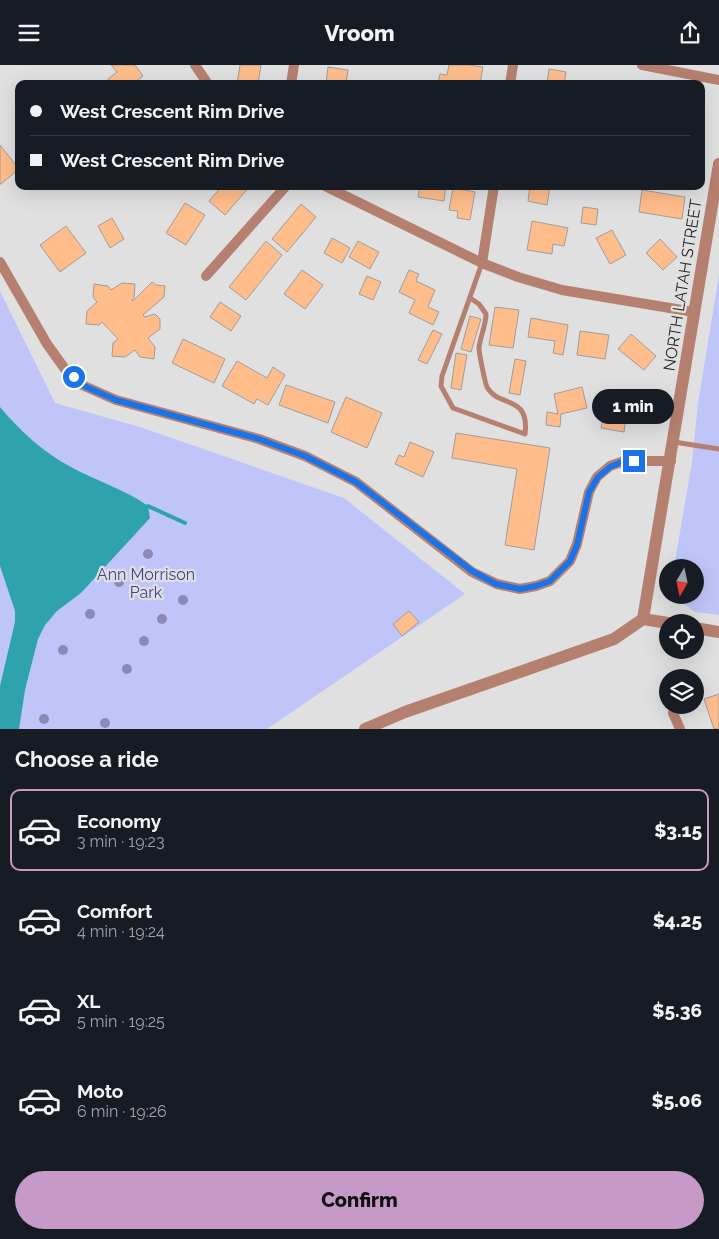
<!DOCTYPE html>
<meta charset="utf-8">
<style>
body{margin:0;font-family:Raleway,sans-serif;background:#20242c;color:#f1f3f6;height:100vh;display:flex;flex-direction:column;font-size:19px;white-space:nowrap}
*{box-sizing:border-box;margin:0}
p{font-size:16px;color:#9ea1a6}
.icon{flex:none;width:28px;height:28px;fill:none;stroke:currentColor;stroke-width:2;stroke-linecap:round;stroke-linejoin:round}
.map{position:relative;height:664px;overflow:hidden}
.panel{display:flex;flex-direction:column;background:#171b24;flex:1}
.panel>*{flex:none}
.hud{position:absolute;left:15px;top:15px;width:690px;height:110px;border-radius:10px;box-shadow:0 5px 20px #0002;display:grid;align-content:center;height:110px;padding:0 15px;background:#171b24}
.needle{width:32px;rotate:189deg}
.tools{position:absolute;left:659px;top:494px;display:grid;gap:10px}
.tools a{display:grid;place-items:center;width:45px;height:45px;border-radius:50%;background:#171b24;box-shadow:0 5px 20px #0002;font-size:25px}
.end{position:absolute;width:22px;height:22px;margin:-11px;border:6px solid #1a73e8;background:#fff;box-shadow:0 0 0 2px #fff}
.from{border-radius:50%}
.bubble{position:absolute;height:35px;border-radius:18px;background:#171b24;box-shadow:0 5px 20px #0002;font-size:16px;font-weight:800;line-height:35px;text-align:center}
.hud b{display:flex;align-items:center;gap:18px;height:48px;font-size:19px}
.hud b+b{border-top:1px solid #363941}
.hud i{width:12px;height:12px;background:#f1f3f6}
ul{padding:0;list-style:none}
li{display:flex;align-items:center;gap:15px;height:82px;margin:0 10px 8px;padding:0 5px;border:2px solid transparent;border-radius:10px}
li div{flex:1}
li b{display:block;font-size:19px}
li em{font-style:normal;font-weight:800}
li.current{border-color:#c799c7}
li>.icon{width:45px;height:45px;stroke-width:1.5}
h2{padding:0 15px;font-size:22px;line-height:60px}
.action{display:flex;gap:10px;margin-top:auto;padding:10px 15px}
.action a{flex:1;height:58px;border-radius:30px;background:#c799c7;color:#111;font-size:20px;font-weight:800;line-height:58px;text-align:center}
header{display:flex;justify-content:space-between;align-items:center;height:65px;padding:0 15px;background:#171b24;font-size:22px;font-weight:800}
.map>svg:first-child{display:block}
.green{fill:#c0c5f9}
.water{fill:#2fa3ad}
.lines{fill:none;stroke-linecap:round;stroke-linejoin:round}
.stream{stroke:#2fa3ad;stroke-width:4}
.building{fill:#ffbd8b;stroke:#9e9d9c}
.service{stroke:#b68070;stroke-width:5}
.minor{stroke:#b68070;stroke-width:10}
.tertiary{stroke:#b68070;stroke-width:12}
.tree{fill:#8b8ab7}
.route{stroke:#1a73e8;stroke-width:6}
.labels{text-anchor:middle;stroke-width:4.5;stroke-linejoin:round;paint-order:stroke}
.street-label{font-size:16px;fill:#232323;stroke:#e0e0e1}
.park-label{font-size:16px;fill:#454394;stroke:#e0e0e1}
</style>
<header><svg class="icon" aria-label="menu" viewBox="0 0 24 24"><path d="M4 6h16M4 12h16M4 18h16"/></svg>Vroom<svg class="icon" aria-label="share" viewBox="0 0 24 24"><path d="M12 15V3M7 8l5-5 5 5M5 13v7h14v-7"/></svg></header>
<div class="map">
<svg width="719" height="664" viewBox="0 0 719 664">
<rect width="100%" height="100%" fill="#e0e0e1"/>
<g class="green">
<polygon points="719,210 719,550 695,547 672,530 695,530 695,502 674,502 692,397 698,338"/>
<polygon points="0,226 55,338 140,362 344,433 465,529 267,664 0,664"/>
</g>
<path class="water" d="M0,342c21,25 43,45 71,60 25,14 54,22 77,39l2,12 -69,75 -24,18 -12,14 -7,14 -13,51 -6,39h-19v-43l15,-64v-11l-15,-45z"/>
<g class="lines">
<polyline class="stream" points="144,444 148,441 185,458"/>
</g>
<g class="building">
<polygon points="111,0 135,0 143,11 133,19 111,19 108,14 117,7"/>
<polygon points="240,0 261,0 258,19 237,19"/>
<polygon points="449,0 469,0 483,2 480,19 438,19 440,9 447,10"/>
<polygon points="328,2 348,5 346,19 326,19"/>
<polygon points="549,4 566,7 564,19 547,19"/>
<polygon points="0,80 19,104 1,119 0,119"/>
<polygon points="222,121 250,121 225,150 209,136"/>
<polygon points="420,121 446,121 444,136 418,132"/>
<polygon points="530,121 550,121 547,140 528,136"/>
<polygon points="453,123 475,127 470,155 457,153 458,146 449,145"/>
<polygon points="642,125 685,132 682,154 639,147"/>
<polygon points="185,138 205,150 186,180 166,168"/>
<polygon points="301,139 316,152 287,187 272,174"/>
<polygon points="583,142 598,144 596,160 581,158"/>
<polygon points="112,153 124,174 110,183 98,161"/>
<polygon points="532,156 568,163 564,181 553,179 552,189 527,185"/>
<polygon points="66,161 86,188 60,207 40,180"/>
<polygon points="612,165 626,190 610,199 596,173"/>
<polygon points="332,173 350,183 342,198 324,188"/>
<polygon points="660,174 677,192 663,205 646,188"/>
<polygon points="266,176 282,190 246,235 229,222"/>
<polygon points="358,176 379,187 370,204 349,192"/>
<polygon points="302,205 323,220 305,244 284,229"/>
<polygon points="409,205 419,209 416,216 435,225 428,242 439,247 433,260 409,248 415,235 399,227"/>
<polygon points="367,211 381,217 373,235 359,229"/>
<polygon points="152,217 156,220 165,221 164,232 143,250 145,252 155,249 160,254 160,264 148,273 155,282 154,294 140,292 135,285 125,292 112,291 113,278 118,274 102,257 99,260 86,259 87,246 97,237 93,232 94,219 108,221 111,225 122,218 135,219 134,233 132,235 133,236"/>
<polygon points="220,237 241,251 231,266 210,252"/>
<polygon points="495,242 519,245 513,283 489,280"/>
<polygon points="470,251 481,254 471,287 461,284"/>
<polygon points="531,253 568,260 563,290 553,288 555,276 528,272"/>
<polygon points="433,265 442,269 427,299 418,295"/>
<polygon points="580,266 609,270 605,294 577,290"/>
<polygon points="631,269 656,291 644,305 618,284"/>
<polygon points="183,274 225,294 214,318 172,298"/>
<polygon points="456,288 467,290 461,325 451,323"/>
<polygon points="515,294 526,296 520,330 509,328"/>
<polygon points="237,296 267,313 273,302 285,310 268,340 257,334 254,339 222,321"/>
<polygon points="286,320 335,337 328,358 279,340"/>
<polygon points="582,322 587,343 561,349 560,362 546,360 547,347 558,349 554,329"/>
<polygon points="632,327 655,331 652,352 639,350 639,355 626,353 624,367 601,363 605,339 630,343"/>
<polygon points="346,332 382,348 367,383 331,367"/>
<polygon points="456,368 550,383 534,485 505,480 517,404 452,393"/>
<polygon points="410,377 434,387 423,412 395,399 399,390 404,392"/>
<polygon points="409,546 419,557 402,571 393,559"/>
<polygon points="719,629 719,664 714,664 704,634"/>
</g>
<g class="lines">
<g class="service">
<path d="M470,233l9,6 7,10c0,12 -6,22 -7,34 0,5 6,35 8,39 11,21 43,7 38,47l-72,-26 -12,-22 1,-10 40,-113"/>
<polyline points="674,377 719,384"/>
</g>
<g class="minor">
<polyline points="195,0 208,19"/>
<polyline points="642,0 719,15"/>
<polyline points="291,19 294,0"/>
<polyline points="510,19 513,0"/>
<polyline points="325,121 482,198 518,212 562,225 694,247"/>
<polyline points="0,197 47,279 65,304 82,320 116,335 259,374 305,391 356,417 472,507 497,519 520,524 536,521 550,516 570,496 577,479 589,427 597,412 610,401 624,396 671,396"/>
<polyline points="482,198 494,121"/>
<polyline points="206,211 286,121"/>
<polyline points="673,648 680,664"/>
</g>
<g class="tertiary">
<polyline points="643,554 719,99"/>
<polyline points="643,554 668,558"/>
<polyline points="695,563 719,567"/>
<polyline points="365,664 405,647 614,574 643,554"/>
</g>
</g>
<g class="tree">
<circle cx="148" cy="489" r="5"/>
<circle cx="119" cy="517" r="5"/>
<circle cx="183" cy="535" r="5"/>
<circle cx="90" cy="549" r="5"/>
<circle cx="162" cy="554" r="5"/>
<circle cx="144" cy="576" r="5"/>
<circle cx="63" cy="585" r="5"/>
<circle cx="127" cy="604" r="5"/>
<circle cx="44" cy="654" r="5"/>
<circle cx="105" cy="658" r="5"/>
</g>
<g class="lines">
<polyline class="route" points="74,312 82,320 116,335 259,374 305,391 356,417 472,506 496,519 520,524 536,521 550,516 570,496 577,480 589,427 598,412 610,402 624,396 634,396"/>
</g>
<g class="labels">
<g class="street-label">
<text transform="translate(682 220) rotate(-81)" y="6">NORTH LATAH STREET</text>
</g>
<g class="park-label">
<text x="146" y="515">Ann Morrison<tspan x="146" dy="18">Park</tspan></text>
</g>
</g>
</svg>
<div class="tools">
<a><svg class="needle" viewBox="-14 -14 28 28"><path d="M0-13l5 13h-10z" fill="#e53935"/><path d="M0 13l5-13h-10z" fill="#9ea1a6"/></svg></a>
<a><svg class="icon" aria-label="locate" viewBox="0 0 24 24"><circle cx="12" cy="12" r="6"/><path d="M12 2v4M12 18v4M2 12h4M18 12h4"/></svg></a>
<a><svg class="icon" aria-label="layers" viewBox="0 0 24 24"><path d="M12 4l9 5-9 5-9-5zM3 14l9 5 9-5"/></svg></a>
</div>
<i class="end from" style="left:74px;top:312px"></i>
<i class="end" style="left:634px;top:396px"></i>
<div class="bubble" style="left:592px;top:324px;width:82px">1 min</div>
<div class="hud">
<b><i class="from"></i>West Crescent Rim Drive</b>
<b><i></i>West Crescent Rim Drive</b>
</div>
</div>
<section class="panel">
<h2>Choose a ride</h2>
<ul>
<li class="current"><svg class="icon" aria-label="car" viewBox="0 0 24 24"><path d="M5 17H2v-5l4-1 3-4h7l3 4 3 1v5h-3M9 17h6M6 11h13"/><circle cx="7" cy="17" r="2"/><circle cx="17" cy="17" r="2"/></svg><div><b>Economy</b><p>3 min · 19:23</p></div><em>$3.15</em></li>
<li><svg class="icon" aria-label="car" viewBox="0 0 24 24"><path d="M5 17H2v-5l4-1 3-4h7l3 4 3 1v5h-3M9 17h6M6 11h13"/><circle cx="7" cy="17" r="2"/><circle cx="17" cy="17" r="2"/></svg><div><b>Comfort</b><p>4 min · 19:24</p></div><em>$4.25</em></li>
<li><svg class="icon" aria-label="car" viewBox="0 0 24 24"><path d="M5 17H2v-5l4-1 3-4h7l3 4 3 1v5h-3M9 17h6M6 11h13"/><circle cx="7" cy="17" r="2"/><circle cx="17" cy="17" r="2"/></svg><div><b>XL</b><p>5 min · 19:25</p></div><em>$5.36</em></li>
<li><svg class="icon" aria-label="car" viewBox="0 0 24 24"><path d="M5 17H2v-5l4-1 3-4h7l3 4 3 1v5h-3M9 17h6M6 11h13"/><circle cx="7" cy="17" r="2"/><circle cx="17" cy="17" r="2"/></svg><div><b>Moto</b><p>6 min · 19:26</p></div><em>$5.06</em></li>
</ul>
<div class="action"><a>Confirm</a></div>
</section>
